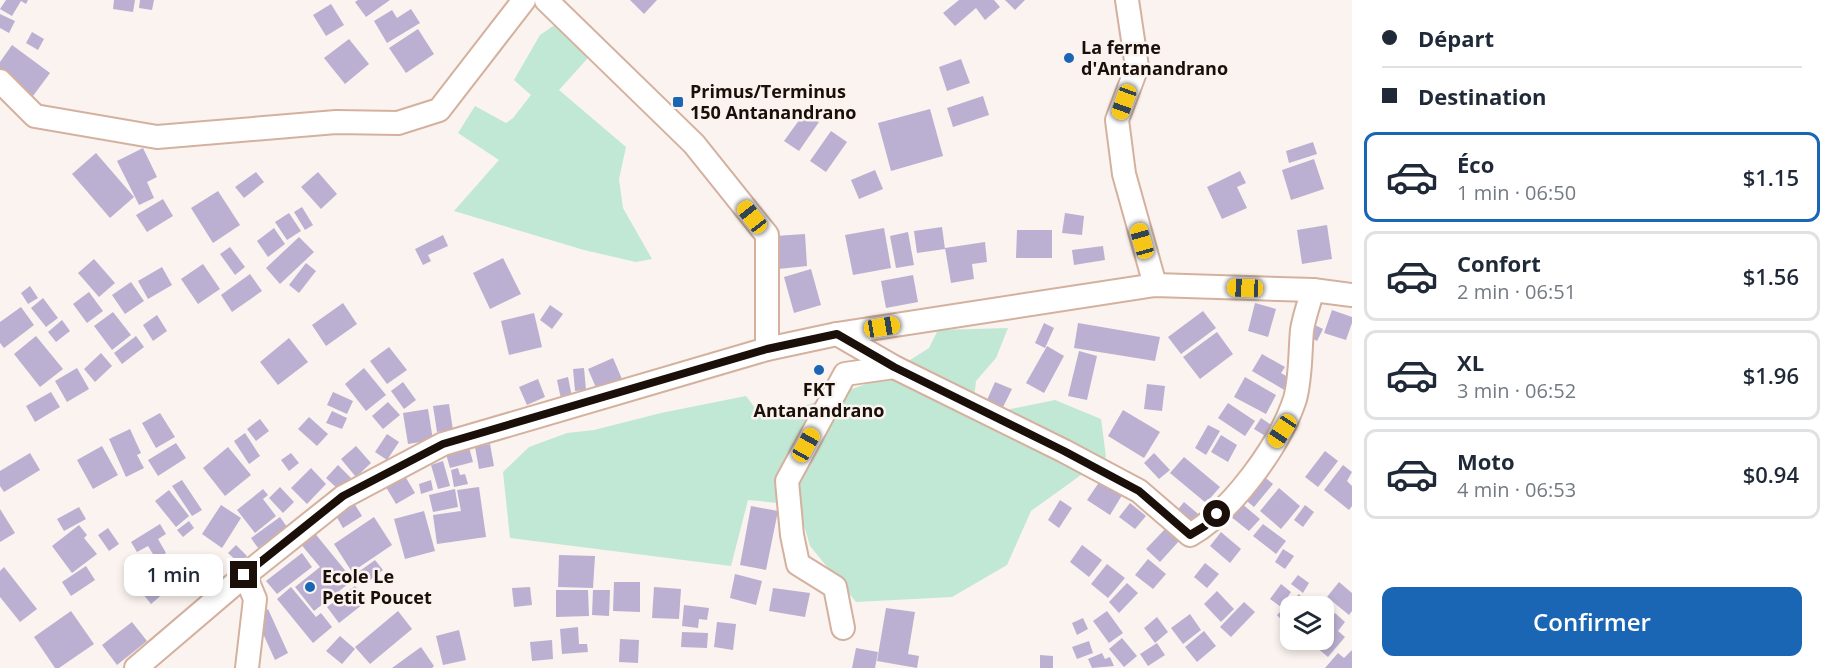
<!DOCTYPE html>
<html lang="fr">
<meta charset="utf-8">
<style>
body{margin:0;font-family:"Open Sans",sans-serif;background:#f2f2f3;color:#1f2937;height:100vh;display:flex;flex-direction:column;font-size:22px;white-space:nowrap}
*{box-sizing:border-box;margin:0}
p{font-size:20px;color:#747a83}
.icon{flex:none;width:33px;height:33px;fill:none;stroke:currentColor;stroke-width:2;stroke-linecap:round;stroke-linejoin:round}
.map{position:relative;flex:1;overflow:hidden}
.details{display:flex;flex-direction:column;background:#fff;width:480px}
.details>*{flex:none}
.hud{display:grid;align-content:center;height:132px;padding:0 30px;background:#fff}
.tools{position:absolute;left:1280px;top:596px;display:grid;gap:12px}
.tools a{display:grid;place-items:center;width:54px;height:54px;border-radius:12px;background:#fff;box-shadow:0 3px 9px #0003;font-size:30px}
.end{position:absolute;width:27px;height:27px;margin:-14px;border:8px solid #1b0f09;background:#fff;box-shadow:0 0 0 3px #fff}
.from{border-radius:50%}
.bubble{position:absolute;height:42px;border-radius:12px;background:#fff;box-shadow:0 3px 9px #0003;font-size:20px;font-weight:600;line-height:42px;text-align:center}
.car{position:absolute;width:18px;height:36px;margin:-18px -9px;border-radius:8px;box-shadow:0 0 4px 2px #0007;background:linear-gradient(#f5c518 24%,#345 0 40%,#f5c518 0 76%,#345 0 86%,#f5c518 0)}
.hud b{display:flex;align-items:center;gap:21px;height:57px;font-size:22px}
.hud b+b{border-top:2px solid #e0e1e3}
.hud i{width:15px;height:15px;background:#1f2937}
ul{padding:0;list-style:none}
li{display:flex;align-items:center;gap:18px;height:90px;margin:0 12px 9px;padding:0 18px;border:3px solid #e0e1e3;border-radius:12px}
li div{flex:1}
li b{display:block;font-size:22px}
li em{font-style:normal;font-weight:600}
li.on{border-color:#1a66b5}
li>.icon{width:54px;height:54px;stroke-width:1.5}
.cta{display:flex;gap:12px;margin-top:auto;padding:12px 30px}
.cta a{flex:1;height:69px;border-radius:12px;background:#1a66b5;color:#fff;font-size:24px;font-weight:600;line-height:69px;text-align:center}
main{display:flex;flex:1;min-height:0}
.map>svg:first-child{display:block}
.green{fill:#c0e8d5}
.building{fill:#bbb0d1}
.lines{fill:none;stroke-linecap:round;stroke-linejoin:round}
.minor-casing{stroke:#d4b19f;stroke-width:26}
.minor{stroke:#fff;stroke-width:22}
.route{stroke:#1b0f09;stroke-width:8}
.poi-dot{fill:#1a66b5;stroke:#faf3ef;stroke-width:2}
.labels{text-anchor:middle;stroke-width:5;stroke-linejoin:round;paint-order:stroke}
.poi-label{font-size:18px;font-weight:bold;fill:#1b0f09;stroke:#faf3ef;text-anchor:start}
</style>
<main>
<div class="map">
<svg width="1352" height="668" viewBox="0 0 1352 668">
<rect width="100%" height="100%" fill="#faf3ef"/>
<g class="green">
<polygon points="565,18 596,49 559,90 626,147 619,179 623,208 652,259 636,262 584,250 454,211 499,160 458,133 475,106 506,123 513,118 531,95 514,80 540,35"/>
<polygon points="1008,328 996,358 976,381 974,398 1001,411 1055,400 1101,419 1106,457 1031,511 1007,565 952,597 856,602 810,546 798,505 748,500 731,566 510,538 503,472 529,447 567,433 594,430 661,413 746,396 761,416 793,410 880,379 929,348 938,330"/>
</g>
<g class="building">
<polygon points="6,0 28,0 26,4 21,1 12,16 0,9"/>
<polygon points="114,0 135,0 133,12 113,9"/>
<polygon points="140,0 154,0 152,10 139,8"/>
<polygon points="358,0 390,0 366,17 355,2"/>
<polygon points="630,0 657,0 644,14"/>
<polygon points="959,0 994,0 1000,7 985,20 976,8 955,26 943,13"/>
<polygon points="1005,0 1025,0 1015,10"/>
<polygon points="331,4 344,25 326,36 313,15"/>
<polygon points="411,9 420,23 387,43 374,21 392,10 397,18"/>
<polygon points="0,14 15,21 9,33 0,28"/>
<polygon points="418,29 434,54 406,73 389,48"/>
<polygon points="32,32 44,39 38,50 26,43"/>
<polygon points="349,39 369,64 345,84 324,58"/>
<polygon points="12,45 50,73 33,96 0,72 0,62"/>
<polygon points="961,59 970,83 947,91 939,67"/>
<polygon points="983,96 989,115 953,127 947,108"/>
<polygon points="930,109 943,156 891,171 878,123"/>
<polygon points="805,112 819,122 799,151 784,141"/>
<polygon points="831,131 847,142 826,172 810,161"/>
<polygon points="1313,142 1317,154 1289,163 1286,151"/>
<polygon points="143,148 157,177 147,182 154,198 139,205 117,161"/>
<polygon points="96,153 134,197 110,218 72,174"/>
<polygon points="1314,159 1324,189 1291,200 1282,170"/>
<polygon points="875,170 883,189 859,199 851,180"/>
<polygon points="1240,171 1246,183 1237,187 1247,208 1222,219 1207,187"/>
<polygon points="256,172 264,182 244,198 235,187"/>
<polygon points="318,172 337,194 321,209 301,187"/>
<polygon points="218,191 240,225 213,243 191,208"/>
<polygon points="163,199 173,216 147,232 136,215"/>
<polygon points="302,207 313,225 305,230 294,212"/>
<polygon points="289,213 301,231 287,240 275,222"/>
<polygon points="1065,213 1084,216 1082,235 1062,233"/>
<polygon points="1327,225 1332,259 1302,264 1297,230"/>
<polygon points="942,227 945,249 917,253 914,231"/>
<polygon points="274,228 285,244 268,257 257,241"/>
<polygon points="884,228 891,268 853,275 845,235"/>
<polygon points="1017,230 1052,230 1052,258 1016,258"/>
<polygon points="908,232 914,265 896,268 890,236"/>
<polygon points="805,234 807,266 778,269 775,236"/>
<polygon points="443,235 448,246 428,255 431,261 423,265 415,249"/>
<polygon points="299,237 314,252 280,284 266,268"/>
<polygon points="985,242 987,262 972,264 974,279 951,283 945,248"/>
<polygon points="1103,246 1105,260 1074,265 1072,250"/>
<polygon points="230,247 245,267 235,275 220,254"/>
<polygon points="503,258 521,294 490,309 473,273"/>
<polygon points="94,259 115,283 99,297 78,273"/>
<polygon points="306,263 316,271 299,293 289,285"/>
<polygon points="203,264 220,289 198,304 181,279"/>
<polygon points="162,267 172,285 148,299 138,281"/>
<polygon points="811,269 821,305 794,313 784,277"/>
<polygon points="250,274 262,291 232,312 221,295"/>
<polygon points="913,275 918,302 886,308 881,281"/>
<polygon points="131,282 144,301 125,314 112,295"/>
<polygon points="30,286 38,298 28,304 21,293"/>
<polygon points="89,292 103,311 87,323 73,304"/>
<polygon points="43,298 58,318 46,327 31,308"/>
<polygon points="343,303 357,324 326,346 312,325"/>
<polygon points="1255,303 1276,309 1268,337 1248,331"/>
<polygon points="550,305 563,314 552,329 540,320"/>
<polygon points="21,307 34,325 4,348 0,343 0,322"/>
<polygon points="1332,310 1352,317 1352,323 1346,340 1324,333"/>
<polygon points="1203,311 1216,328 1181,354 1168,337"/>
<polygon points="113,312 131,335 112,350 94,326"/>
<polygon points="534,313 542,347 509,355 501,321"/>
<polygon points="157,315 167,331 153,341 143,325"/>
<polygon points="62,320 70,331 56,342 48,332"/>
<polygon points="1044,323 1054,328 1045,348 1035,343"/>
<polygon points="1078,323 1160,337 1155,361 1074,348"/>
<polygon points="1311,323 1323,329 1317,341 1306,335"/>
<polygon points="1217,332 1233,354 1200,379 1183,357"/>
<polygon points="36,336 63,369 40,387 14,354"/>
<polygon points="136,336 144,347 122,364 114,353"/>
<polygon points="289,338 308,362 278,385 260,362"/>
<polygon points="1047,346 1064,356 1044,393 1026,383"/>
<polygon points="389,347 407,370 387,384 370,361"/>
<polygon points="1079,351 1097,356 1087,400 1068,396"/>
<polygon points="101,353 112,366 95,382 84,369"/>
<polygon points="1262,354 1285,367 1281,373 1293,380 1286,391 1252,371"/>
<polygon points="613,358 622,379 597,390 588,369"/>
<polygon points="77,368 89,389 67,402 55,381"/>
<polygon points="364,368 386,395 366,411 345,384"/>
<polygon points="584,368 586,390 575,391 573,369"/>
<polygon points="568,377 572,397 561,399 557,380"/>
<polygon points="1245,377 1276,395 1266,414 1234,397"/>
<polygon points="538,379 545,397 527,405 519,387"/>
<polygon points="403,382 416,400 404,409 391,391"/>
<polygon points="995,382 1012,389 1003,407 987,400"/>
<polygon points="1147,384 1165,386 1162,411 1144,409"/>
<polygon points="51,392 60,407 35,422 26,406"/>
<polygon points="333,392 353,401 347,414 327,405"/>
<polygon points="388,402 400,415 383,429 372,416"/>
<polygon points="1228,403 1255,421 1245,436 1218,418"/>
<polygon points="449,404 453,430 437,432 433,406"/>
<polygon points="428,409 433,440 408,444 403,413"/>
<polygon points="1123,410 1160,432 1144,458 1108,436"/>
<polygon points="332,411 347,418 342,429 326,423"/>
<polygon points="160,413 175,437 156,448 142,423"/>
<polygon points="309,417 328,434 317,446 298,429"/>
<polygon points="1261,418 1274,427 1267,437 1254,429"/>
<polygon points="260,419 269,431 256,441 247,429"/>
<polygon points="1208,425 1220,431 1206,455 1195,448"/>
<polygon points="130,429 141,453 137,455 144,468 126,477 109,439"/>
<polygon points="245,433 260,456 249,464 234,441"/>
<polygon points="387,434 399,442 387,460 375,452"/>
<polygon points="1221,435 1237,445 1228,462 1211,452"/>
<polygon points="176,443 186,458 158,476 148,460"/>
<polygon points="490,444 494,466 479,469 475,447"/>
<polygon points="102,446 118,475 93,489 77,460"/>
<polygon points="356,446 371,463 356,477 341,459"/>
<polygon points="228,447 251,475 225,496 203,468"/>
<polygon points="469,447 473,462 450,468 446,454"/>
<polygon points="1325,451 1338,461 1318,487 1305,477"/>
<polygon points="30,453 40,470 4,492 0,486 0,471"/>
<polygon points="291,453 299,463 289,471 281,460"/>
<polygon points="1154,453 1170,470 1159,479 1144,463"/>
<polygon points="1184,457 1220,487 1206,503 1170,473"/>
<polygon points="443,461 450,486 438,489 431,465"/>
<polygon points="338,465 351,478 339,490 326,478"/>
<polygon points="1343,465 1352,472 1347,481 1352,486 1352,506 1349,510 1324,490"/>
<polygon points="311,468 326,484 307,504 291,488"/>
<polygon points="458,468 460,475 465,474 468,484 454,487 451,470"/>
<polygon points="1261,474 1273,484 1254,507 1242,497"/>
<polygon points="405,476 415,493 396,504 386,487"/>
<polygon points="1102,478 1124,492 1110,515 1087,500"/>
<polygon points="182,480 202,510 192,516 172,486"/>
<polygon points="431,480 433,490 421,494 419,484"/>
<polygon points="280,487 294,502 283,513 269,498"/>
<polygon points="479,487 486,537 437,544 433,515 461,511 457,490"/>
<polygon points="1279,488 1300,506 1281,529 1260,511"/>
<polygon points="263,489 268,495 263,499 276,516 255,533 237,510"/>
<polygon points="455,489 458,507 433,512 429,495"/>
<polygon points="169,490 189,516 176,527 155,501"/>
<polygon points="1060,500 1072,508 1059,528 1048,520"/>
<polygon points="1184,502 1203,518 1193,530 1175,513"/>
<polygon points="354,503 362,516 343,528 335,514"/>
<polygon points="1130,503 1146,516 1135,529 1119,517"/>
<polygon points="1241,503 1260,519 1249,531 1230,516"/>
<polygon points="221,505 241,518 222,548 202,534"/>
<polygon points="1305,505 1314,512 1303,527 1294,520"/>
<polygon points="751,506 778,511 766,570 740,565"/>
<polygon points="79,507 86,519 64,531 57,519"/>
<polygon points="0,509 15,533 0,542"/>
<polygon points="424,511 435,551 405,559 394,519"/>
<polygon points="280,517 287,527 258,548 251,538"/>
<polygon points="374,517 392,545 352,572 334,544"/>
<polygon points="189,521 194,528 183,537 177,530"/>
<polygon points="160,524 166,534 158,539 166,553 156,559 148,546 137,552 131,542"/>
<polygon points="1263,524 1286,541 1276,554 1253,536"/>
<polygon points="79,525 87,535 84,538 97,554 72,573 52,546"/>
<polygon points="108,528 119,544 109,551 98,535"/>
<polygon points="1166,528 1179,541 1160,562 1146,549"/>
<polygon points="313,531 353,580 314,611 295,587 320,567 299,542"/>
<polygon points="1221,532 1241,549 1230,563 1210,546"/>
<polygon points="236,545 247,556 240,564 228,553"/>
<polygon points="1082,545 1102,560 1089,577 1070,562"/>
<polygon points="1283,549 1294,556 1285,569 1275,562"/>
<polygon points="302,553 312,567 277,594 266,581"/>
<polygon points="559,555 595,556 593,588 558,587"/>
<polygon points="1148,559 1166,574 1153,589 1135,575"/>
<polygon points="375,560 383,570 365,584 357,573"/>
<polygon points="178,561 194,583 177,596 161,573"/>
<polygon points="1205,563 1219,574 1207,588 1194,577"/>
<polygon points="1107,564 1125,578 1108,598 1091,584"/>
<polygon points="86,566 95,580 71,596 62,582"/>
<polygon points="4,567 37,609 20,622 0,597 0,571"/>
<polygon points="735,574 762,581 756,605 730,598"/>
<polygon points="1298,575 1309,583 1303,593 1291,584"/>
<polygon points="153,578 164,593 151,604 139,589"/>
<polygon points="614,582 640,582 640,612 613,611"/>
<polygon points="1339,582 1352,593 1352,611 1349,615 1327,597"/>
<polygon points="1127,583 1138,593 1119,613 1109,602"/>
<polygon points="1281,584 1291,592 1281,607 1270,599"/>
<polygon points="355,586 367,601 339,623 327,607"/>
<polygon points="291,587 316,617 321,613 332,627 313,643 277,599"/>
<polygon points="530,587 532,605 514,607 512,588"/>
<polygon points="654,587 681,589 679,619 652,618"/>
<polygon points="773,588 810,593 805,617 769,611"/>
<polygon points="556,590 588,590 589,616 556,617"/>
<polygon points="593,590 610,590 609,616 592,615"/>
<polygon points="1217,591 1234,609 1221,622 1204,604"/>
<polygon points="1299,594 1310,606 1290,606 1290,629 1277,615"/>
<polygon points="1244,602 1255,612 1231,637 1220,627"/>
<polygon points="684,605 709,608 707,620 699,619 698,628 682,626"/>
<polygon points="886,608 915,612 908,654 919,656 917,668 877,661"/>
<polygon points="268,609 288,653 275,660 255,616"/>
<polygon points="71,611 94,644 59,668 55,668 34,637"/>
<polygon points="398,611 412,629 370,664 355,647"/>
<polygon points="1107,611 1123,633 1109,643 1093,621"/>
<polygon points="1335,613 1345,622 1338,631 1345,637 1328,657 1310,642 1312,639 1323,639 1323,627"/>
<polygon points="1190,614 1201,630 1183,644 1171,628"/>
<polygon points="1157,617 1168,632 1155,643 1144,628"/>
<polygon points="1083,618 1088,629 1077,635 1072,623"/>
<polygon points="132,622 147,641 117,665 102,645"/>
<polygon points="717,622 736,624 733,650 714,647"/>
<polygon points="578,627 579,644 587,644 588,652 562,654 560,629"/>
<polygon points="459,630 466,660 443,665 436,636"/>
<polygon points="1204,631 1216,646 1197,662 1185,647"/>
<polygon points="682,632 708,633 707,648 681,647"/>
<polygon points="340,636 355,649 342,664 326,651"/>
<polygon points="1122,638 1137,656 1124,667 1109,649"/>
<polygon points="620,639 639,640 638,663 619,662"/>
<polygon points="552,640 553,659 532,661 530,642"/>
<polygon points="1089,641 1093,653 1077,659 1072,647"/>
<polygon points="1157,643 1165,655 1148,666 1140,654"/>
<polygon points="421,647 434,666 432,668 392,668"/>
<polygon points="856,648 878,652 875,668 852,668"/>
<polygon points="1352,650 1352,668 1325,668 1338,653 1344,658"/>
<polygon points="1102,653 1105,659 1110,657 1114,666 1092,668 1088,659"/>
<polygon points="1040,655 1053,656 1053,668 1040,668"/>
</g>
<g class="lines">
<defs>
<g id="minor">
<polyline points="546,0 694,144 767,235 767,349"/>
<polyline points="1127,0 1137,67 1117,120 1124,174 1155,285"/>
<polyline points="0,81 35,116 157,137 336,122 398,123 439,110 524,0"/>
<path d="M837,334l57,33 170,84 75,40 51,44c42,-24 90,-90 105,-136 6,-22 5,-47 7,-69 2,-13 7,-27 11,-40"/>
<polyline points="245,575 255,599 247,668"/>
<polyline points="843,628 835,587 798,564 792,535 787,481 845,374 894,367"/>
<polyline points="136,668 245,575 343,497 443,444 767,349 837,334 1155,285 1313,290 1352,295"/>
</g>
</defs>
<use href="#minor" class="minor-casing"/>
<use href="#minor" class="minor"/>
</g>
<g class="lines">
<polyline class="route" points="244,575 343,496 443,444 767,349 837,334 894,367 1064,451 1139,491 1190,535 1205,526 1217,514"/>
</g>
<g class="poi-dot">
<circle cx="1069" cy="58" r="6"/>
<rect x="672" y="96" width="12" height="12" rx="3"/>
<circle cx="819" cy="370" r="6"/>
<circle cx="310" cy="587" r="6"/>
</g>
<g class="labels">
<g class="poi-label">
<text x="1081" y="54">La ferme<tspan x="1081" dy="21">d'Antanandrano</tspan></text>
<text x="690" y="98">Primus/Terminus<tspan x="690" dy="21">150 Antanandrano</tspan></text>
<text x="819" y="396" text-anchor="middle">FKT<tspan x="819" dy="21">Antanandrano</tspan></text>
<text x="322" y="583">Ecole Le<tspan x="322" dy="21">Petit Poucet</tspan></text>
</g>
</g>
</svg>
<div class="tools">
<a><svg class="icon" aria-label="layers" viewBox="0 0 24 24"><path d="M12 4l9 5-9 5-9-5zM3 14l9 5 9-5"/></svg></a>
</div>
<i class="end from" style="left:1217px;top:514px"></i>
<i class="end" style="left:244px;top:575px"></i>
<div class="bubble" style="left:124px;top:554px;width:99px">1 min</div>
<i class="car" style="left:1124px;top:102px;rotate:200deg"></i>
<i class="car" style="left:752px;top:217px;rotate:322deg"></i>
<i class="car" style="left:1142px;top:241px;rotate:344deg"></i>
<i class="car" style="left:1245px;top:288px;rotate:272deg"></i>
<i class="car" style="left:882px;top:327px;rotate:81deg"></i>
<i class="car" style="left:1282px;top:431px;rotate:214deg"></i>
<i class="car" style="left:806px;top:445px;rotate:29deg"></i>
</div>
<section class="details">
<div class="hud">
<b><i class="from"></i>Départ</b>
<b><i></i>Destination</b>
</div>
<ul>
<li class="on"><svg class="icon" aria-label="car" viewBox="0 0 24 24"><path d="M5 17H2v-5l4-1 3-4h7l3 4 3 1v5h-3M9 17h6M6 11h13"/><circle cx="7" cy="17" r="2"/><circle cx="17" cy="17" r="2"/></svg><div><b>Éco</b><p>1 min · 06:50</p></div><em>$1.15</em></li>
<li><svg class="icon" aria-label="car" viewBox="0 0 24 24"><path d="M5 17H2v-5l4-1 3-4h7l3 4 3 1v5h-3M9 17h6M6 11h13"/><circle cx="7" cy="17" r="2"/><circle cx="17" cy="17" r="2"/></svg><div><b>Confort</b><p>2 min · 06:51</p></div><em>$1.56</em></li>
<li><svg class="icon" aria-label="car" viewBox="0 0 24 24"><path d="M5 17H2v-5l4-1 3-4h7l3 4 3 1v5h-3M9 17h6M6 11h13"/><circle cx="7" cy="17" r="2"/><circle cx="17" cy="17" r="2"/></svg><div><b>XL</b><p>3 min · 06:52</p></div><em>$1.96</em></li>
<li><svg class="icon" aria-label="car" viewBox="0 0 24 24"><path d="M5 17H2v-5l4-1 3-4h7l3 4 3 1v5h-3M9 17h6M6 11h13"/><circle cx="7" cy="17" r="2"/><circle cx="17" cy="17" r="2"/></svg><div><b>Moto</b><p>4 min · 06:53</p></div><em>$0.94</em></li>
</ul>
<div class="cta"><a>Confirmer</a></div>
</section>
</main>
